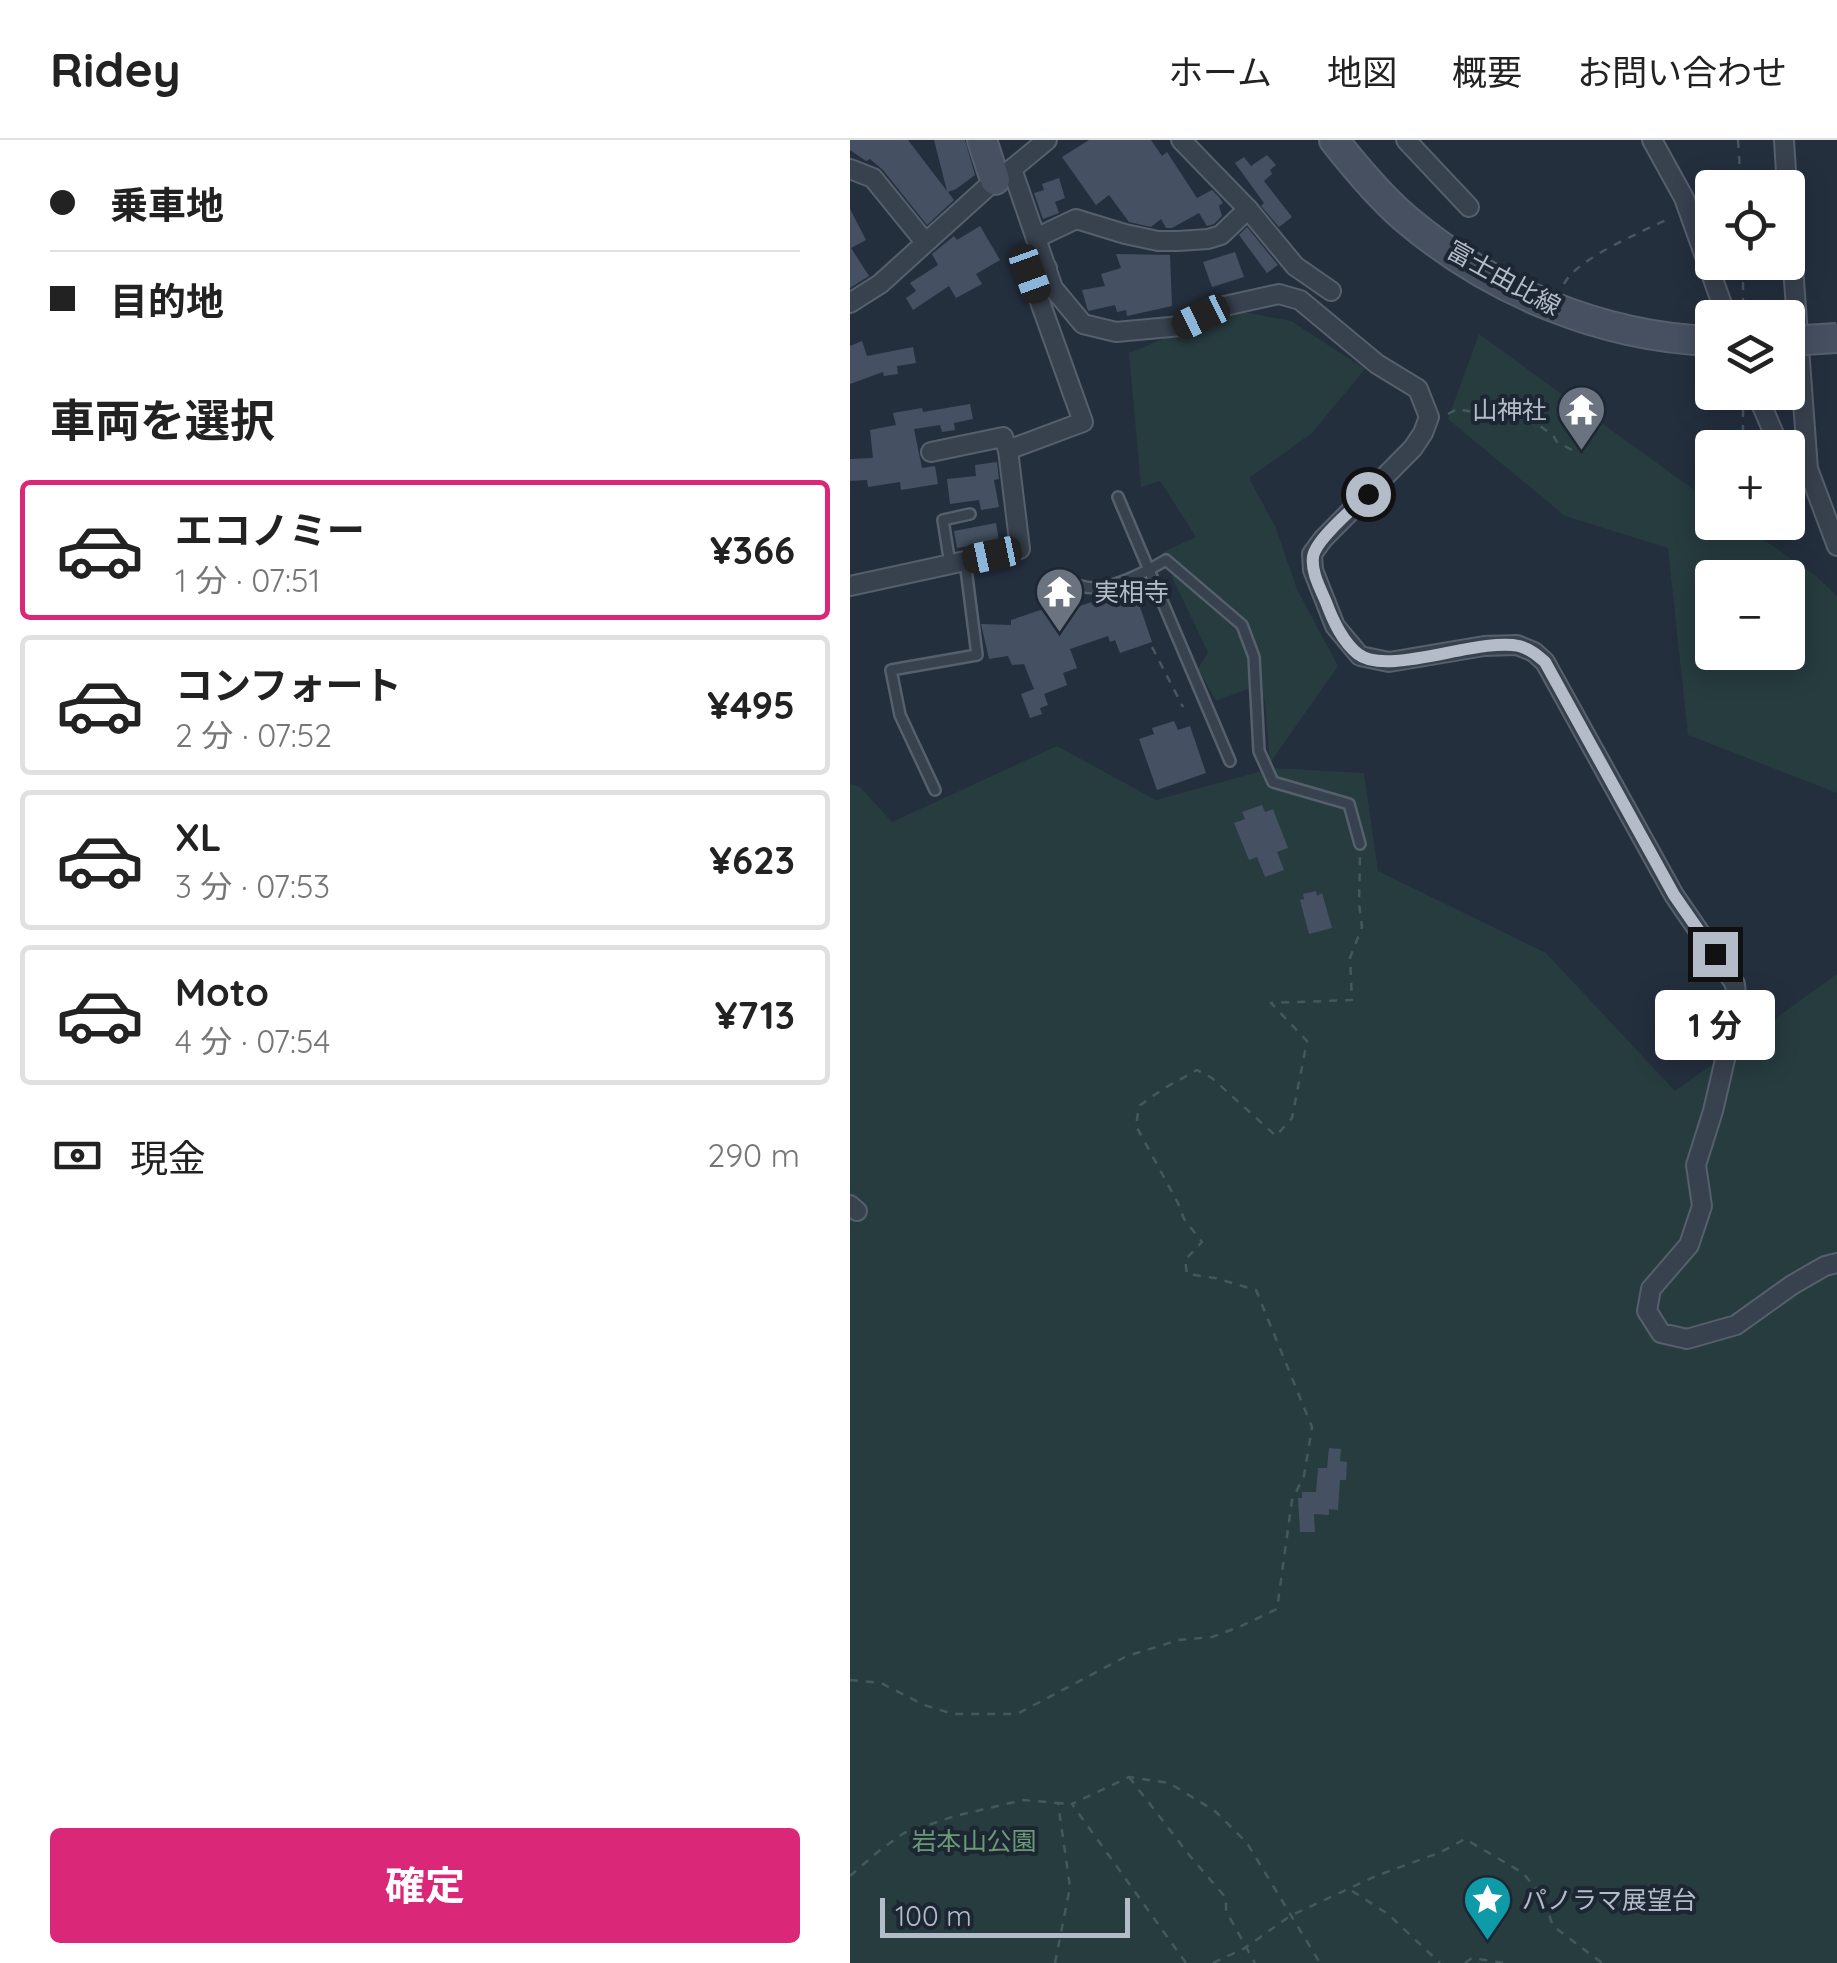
<!DOCTYPE html>
<html lang="ja">
<meta charset="utf-8">
<style>
body{margin:0;font-family:Quicksand,"Noto Sans JP",sans-serif;background:#f2f2f2;color:#222;height:100vh;display:flex;flex-direction:column;font-size:38px;white-space:nowrap}
*{box-sizing:border-box;margin:0}
p{font-size:32px;color:#767676}
.icon{flex:none;width:55px;height:55px;fill:none;stroke:currentColor;stroke-width:2;stroke-linecap:round;stroke-linejoin:round}
.map{position:relative;flex:1;overflow:hidden}
.sheet{display:flex;flex-direction:column;background:#fff;width:850px}
.sheet>*{flex:none}
.hud{display:grid;align-content:center;height:220px;padding:0 50px;background:#fff}
.fabs{position:absolute;left:845px;top:30px;display:grid;gap:20px}
.fabs a{display:grid;place-items:center;width:110px;height:110px;border-radius:10px;background:#fff;box-shadow:0 5px 25px #0003;font-size:50px}
.scale{position:absolute;left:30px;bottom:25px;width:250px;box-sizing:border-box;padding-left:10px;border:5px solid #b4bcc9;border-top:0;font-size:28px;line-height:35px;white-space:nowrap;color:#b4bcc9;-webkit-text-stroke:8px #1d2633;paint-order:stroke}
.end{position:absolute;width:45px;height:45px;margin:-22px;border:12px solid #b4bcc9;background:#111;box-shadow:0 0 0 5px #111}
.from{border-radius:50%}
.bubble{position:absolute;height:70px;border-radius:10px;background:#fff;box-shadow:0 5px 25px #0003;font-size:32px;font-weight:700;line-height:70px;text-align:center}
.car{position:absolute;width:30px;height:60px;margin:-30px -15px;border-radius:12px;box-shadow:0 0 8px 2px #0007;background:linear-gradient(#222 24%,#8ab4d8 0 40%,#222 0 76%,#8ab4d8 0 86%,#222 0)}
.hud b{display:flex;align-items:center;gap:35px;height:95px;font-size:38px}
.hud b+b{border-top:2px solid #e0e0e0}
.hud i{width:25px;height:25px;background:#222}
ul{padding:0;list-style:none}
li{display:flex;align-items:center;gap:30px;height:140px;margin:0 20px 15px;padding:0 30px;border:5px solid #e0e0e0;border-radius:10px}
li div{flex:1}
li b{display:block;font-size:38px}
li em{font-style:normal;font-weight:700}
li.selected{border-color:#db2777}
li>.icon{width:90px;height:90px;stroke-width:1.5}
h2{padding:0 50px;font-size:45px;line-height:120px}
.pay{display:flex;align-items:center;gap:25px;height:110px;padding:0 50px;font-size:38px}
.pay p{margin-inline-start:auto}
.primary-button{display:flex;gap:20px;margin-top:auto;padding:20px 50px}
.primary-button a{flex:1;height:115px;border-radius:10px;background:#db2777;color:#fff;font-size:40px;font-weight:700;line-height:115px;text-align:center}
header{display:flex;align-items:center;gap:60px;box-sizing:border-box;height:140px;padding:0 50px;background:#fff;border-bottom:2px solid #e0e0e0}
header strong{font-size:48px}
nav{display:flex;gap:55px;margin-inline-start:auto;font-size:35px}
main{display:flex;flex:1;min-height:0}
.map>svg:first-child{display:block}
.green{fill:#263c3f;fill-rule:evenodd}
.building{fill:#455162}
.lines{fill:none;stroke-linecap:round;stroke-linejoin:round}
.lane-casing{stroke:#565f6c;stroke-width:14}
.street-casing{stroke:#565f6c;stroke-width:22}
.secondary-casing{stroke:#565f6c;stroke-width:32}
.path{stroke:#44595c;stroke-width:2.5;stroke-dasharray:8 8;stroke-linecap:butt}
.lane{stroke:#38414e;stroke-width:9}
.street{stroke:#38414e;stroke-width:18}
.secondary{stroke:#465061;stroke-width:28}
.secondary-bridge-casing{stroke:#565f6c;stroke-width:32;stroke-linecap:butt}
.secondary-bridge{stroke:#465061;stroke-width:28}
.route{stroke:#b4bcc9;stroke-width:12}
.labels{text-anchor:middle;stroke-width:8;stroke-linejoin:round;paint-order:stroke}
.street-label{font-size:25px;fill:#b4bcc9;stroke:#1d2633}
.poi-label{font-size:25px;fill:#b4bcc9;stroke:#1d2633;text-anchor:start}
.park-label{font-size:25px;fill:#6b9a76;stroke:#1d2633}
</style>
<header>
<strong>Ridey</strong>
<nav><a>ホーム</a><a>地図</a><a>概要</a><a>お問い合わせ</a></nav>
</header>
<main>
<section class="sheet">
<div class="hud">
<b><i class="from"></i>乗車地</b>
<b><i></i>目的地</b>
</div>
<h2>車両を選択</h2>
<ul>
<li class="selected"><svg class="icon" aria-label="car" viewBox="0 0 24 24"><path d="M5 17H2v-5l4-1 3-4h7l3 4 3 1v5h-3M9 17h6M6 11h13"/><circle cx="7" cy="17" r="2"/><circle cx="17" cy="17" r="2"/></svg><div><b>エコノミー</b><p>1 分 · 07:51</p></div><em>¥366</em></li>
<li><svg class="icon" aria-label="car" viewBox="0 0 24 24"><path d="M5 17H2v-5l4-1 3-4h7l3 4 3 1v5h-3M9 17h6M6 11h13"/><circle cx="7" cy="17" r="2"/><circle cx="17" cy="17" r="2"/></svg><div><b>コンフォート</b><p>2 分 · 07:52</p></div><em>¥495</em></li>
<li><svg class="icon" aria-label="car" viewBox="0 0 24 24"><path d="M5 17H2v-5l4-1 3-4h7l3 4 3 1v5h-3M9 17h6M6 11h13"/><circle cx="7" cy="17" r="2"/><circle cx="17" cy="17" r="2"/></svg><div><b>XL</b><p>3 分 · 07:53</p></div><em>¥623</em></li>
<li><svg class="icon" aria-label="car" viewBox="0 0 24 24"><path d="M5 17H2v-5l4-1 3-4h7l3 4 3 1v5h-3M9 17h6M6 11h13"/><circle cx="7" cy="17" r="2"/><circle cx="17" cy="17" r="2"/></svg><div><b>Moto</b><p>4 分 · 07:54</p></div><em>¥713</em></li>
</ul>
<div class="pay"><svg class="icon" aria-label="cash" viewBox="0 0 24 24"><path d="M3 7h18v10H3z"/><circle cx="12" cy="12" r="2"/></svg>現金<p>290 m</p></div>
<div class="primary-button"><a>確定</a></div>
</section>
<div class="map">
<svg width="987" height="1823" viewBox="0 0 987 1823">
<rect width="100%" height="100%" fill="#242f3e"/>
<g class="green">
<polygon points="383,170 441,181 515,229 462,293 399,338 425,386 447,449 488,526 420,623 415,560 403,547 366,561 348,529 358,512 324,441 313,412 346,397 310,341 291,347 279,213"/>
<path d="M629,194l233,169v19l28,1 76,53 21,20v197l-149,-58 -20,-187 -103,-32 -117,-97zM862,438h76v74h-76z"/>
<polygon points="207,606 306,660 423,628 514,633 528,731 696,813 825,951 987,834 987,1823 0,1823 0,644 10,647 42,682"/>
</g>
<g class="building">
<polygon points="0,0 58,0 97,51 84,0 115,0 125,35 106,49 98,52 104,60 77,85 33,30 20,19 16,21 0,10"/>
<polygon points="239,0 301,0 312,16 317,12 347,58 362,50 369,57 373,63 369,66 372,76 364,84 357,86 349,73 322,88 316,88 311,79 301,87 279,82 259,55 246,65 212,17"/>
<polygon points="417,15 426,25 420,30 422,34 414,41 442,77 429,87 411,66 414,63 385,23 394,17 401,26"/>
<polygon points="209,38 215,58 205,62 209,73 193,79 184,53 194,50 192,44"/>
<polygon points="0,69 16,100 1,108 19,136 0,148"/>
<polygon points="130,86 150,120 126,134 132,144 106,158 99,146 63,170 56,158 66,151 60,143 88,125 82,114 104,96 107,100"/>
<polygon points="397,87 428,125 417,133 389,95"/>
<polygon points="385,112 394,137 362,147 353,122"/>
<polygon points="266,114 320,115 322,166 277,176 276,170 267,172 265,165 238,171 232,150 255,146 251,134 271,128"/>
<polygon points="12,201 17,216 63,207 66,223 47,226 48,234 34,236 33,232 0,244 0,206"/>
<polygon points="120,264 123,279 104,283 105,290 92,292 90,285 64,289 72,328 85,326 88,344 51,350 50,342 18,347 17,340 0,341 0,319 23,318 20,290 46,285 43,273 72,268 73,272"/>
<polygon points="147,322 149,339 144,340 149,367 131,370 129,360 100,364 97,339 126,336 125,325"/>
<polygon points="146,383 149,401 107,408 104,391"/>
<polygon points="278,450 280,456 286,455 302,502 270,513 265,500 260,502 258,496 220,509 227,528 213,533 217,545 194,554 198,565 190,568 192,574 180,578 171,554 184,549 174,524 162,525 158,516 139,519 131,484 161,485 161,480 209,464 212,472"/>
<polygon points="324,581 328,590 340,586 356,633 307,650 289,599 304,594 302,588"/>
<polygon points="412,665 415,672 423,669 438,708 427,712 434,730 415,737 407,717 399,720 384,683 395,679 392,672"/>
<polygon points="466,751 467,756 472,753 482,788 459,794 450,760 454,759 453,754"/>
<polygon points="479,1308 491,1309 490,1321 497,1322 496,1340 490,1340 488,1370 479,1369 479,1375 464,1374 465,1392 450,1392 448,1358 452,1358 452,1352 466,1352 468,1328 477,1328"/>
</g>
<g class="lines">
<defs>
<g id="lane">
<polyline points="268,357 380,621"/>
<polyline points="100,424 93,380 120,374"/>
<path d="M205,437c13,5 26,11 41,11 19,0 53,-18 70,-28l76,65 12,32 5,94 14,31 76,22 11,40"/>
<polyline points="85,650 50,575 41,530 127,515 115,421"/>
</g>
<g id="street">
<polyline points="331,0 398,69 445,126 481,151"/>
<polyline points="556,0 619,67"/>
<polyline points="802,0 834,58 877,178"/>
<polyline points="934,0 937,48"/>
<polyline points="0,29 23,38 75,102"/>
<polyline points="162,29 203,148 233,184 266,192 331,186 370,167 429,154 450,160 527,224 568,249 579,277 573,293 563,308 473,399 462,414 463,430 485,486 510,516 539,522 634,506 667,505 684,512 695,522 824,755 885,844 887,868 863,971 846,1025 852,1066 839,1105 801,1149 797,1171 811,1193 837,1199 886,1185 942,1145 975,1126 987,1123"/>
<polyline points="938,60 958,329 987,406"/>
<polyline points="186,98 226,79 275,94 308,101 328,101 358,99 371,95 398,69"/>
<polyline points="0,163 30,144 145,40 162,29 197,0"/>
<polyline points="906,252 930,308"/>
<polyline points="81,312 153,297 158,310"/>
<polyline points="938,324 958,329"/>
<polyline points="0,446 170,409 158,310 233,282 180,134 197,128"/>
<polyline points="0,1065 7,1071"/>
</g>
<g id="secondary">
<polyline points="132,0 145,40"/>
<path d="M484,0c22,28 45,56 72,79 85,72 195,118 306,122"/>
</g>
</defs>
<use href="#lane" class="lane-casing"/>
<use href="#street" class="street-casing"/>
<use href="#secondary" class="secondary-casing"/>
<g class="path">
<polyline points="888,0 891,48"/>
<path d="M714,144c13,-26 78,-52 106,-66"/>
<polyline points="893,166 893,122"/>
<polyline points="893,269 893,308"/>
<polyline points="598,274 607,269 687,284 703,295 707,302 722,310"/>
<polyline points="302,507 333,567"/>
<polyline points="0,1540 31,1543 74,1565 103,1574 167,1574 277,1516 329,1500 362,1497 389,1487 427,1469 442,1360 454,1336 462,1287 406,1150 365,1138 337,1134 335,1120 352,1102 334,1079 328,1063 286,986 289,966 313,949 347,930 362,938 426,996 442,978 457,901 421,863 502,860 500,818 512,787 509,763 510,716"/>
<polyline points="279,1637 340,1716 376,1758 376,1771 405,1823"/>
<polyline points="0,1736 30,1710 54,1693 105,1676 173,1660 208,1663"/>
<polyline points="502,1751 538,1774 590,1823"/>
<polyline points="205,1823 220,1747 208,1663 220,1664"/>
<polyline points="336,1823 222,1664 279,1637 319,1643 365,1671 397,1703 470,1823"/>
<polyline points="363,1823 395,1808 440,1776 526,1736 591,1712 615,1699 673,1733 693,1757 703,1786 752,1823"/>
<polyline points="615,1823 622,1818 654,1823"/>
</g>
<use href="#lane" class="lane"/>
<use href="#street" class="street"/>
<use href="#secondary" class="secondary"/>
<defs>
<polyline id="secondary-bridge" points="938,201 987,198"/>
</defs>
<use href="#secondary-bridge" class="secondary-bridge-casing"/>
<use href="#secondary-bridge" class="secondary-bridge"/>
</g>
<g class="lines">
<path class="route" d="M518,354c-13,13 -53,46 -55,63 -2,15 7,31 13,45 7,19 16,39 32,52 29,23 121,-17 161,-8 11,3 18,9 26,16l129,233 41,59"/>
</g>
<defs>
<symbol id="temple-pin" viewBox="-11 -11 22 30"><path d="M0 17L-7.5 6A9.5 9.5 0 1 1 7.5 6Z" fill="#6b7280" stroke="#1d2633"/><path d="M0-6L5-2H3V0L6.5 2.5H4V6H1.5V3h-3V6H-4V2.5H-6.5L-3 0V-2H-5Z" fill="#fff"/></symbol>
<symbol id="sight-pin" viewBox="-11 -11 22 30"><path d="M0 17L-7.5 6A9.5 9.5 0 1 1 7.5 6Z" fill="#0f9aa8" stroke="#1d2633"/><path d="M0-6L1.8-2.2L6-1.7L2.9 1.2L3.7 5.4L0 3.3L-3.7 5.4L-2.9 1.2L-6-1.7L-1.8-2.2Z" fill="#fff"/></symbol>
</defs>
<g fill-rule="evenodd">
<use href="#temple-pin" x="704" y="242" width="55" height="75"/>
<use href="#temple-pin" x="182" y="424" width="55" height="75"/>
<use href="#sight-pin" x="610" y="1732" width="55" height="75"/>
</g>
<g class="labels">
<g class="street-label">
<text transform="translate(654 138) rotate(29)" y="9">富士由比線</text>
</g>
<g class="poi-label">
<text x="697" y="279" text-anchor="end">山神社</text>
<text x="244" y="461">実相寺</text>
<text x="672" y="1769">パノラマ展望台</text>
</g>
<g class="park-label">
<text x="124" y="1710">岩本山公園</text>
</g>
</g>
</svg>
<div class="fabs">
<a><svg class="icon" aria-label="locate" viewBox="0 0 24 24"><circle cx="12" cy="12" r="6"/><path d="M12 2v4M12 18v4M2 12h4M18 12h4"/></svg></a>
<a><svg class="icon" aria-label="layers" viewBox="0 0 24 24"><path d="M12 4l9 5-9 5-9-5zM3 14l9 5 9-5"/></svg></a>
<a>+</a>
<a>−</a>
</div>
<div class="scale">100 m</div>
<i class="end from" style="left:518px;top:354px"></i>
<i class="end" style="left:865px;top:814px"></i>
<div class="bubble" style="left:805px;top:850px;width:120px">1 分</div>
<i class="car" style="left:180px;top:134px;rotate:160deg"></i>
<i class="car" style="left:351px;top:177px;rotate:244deg"></i>
<i class="car" style="left:142px;top:415px;rotate:258deg"></i>
</div>
</main>
